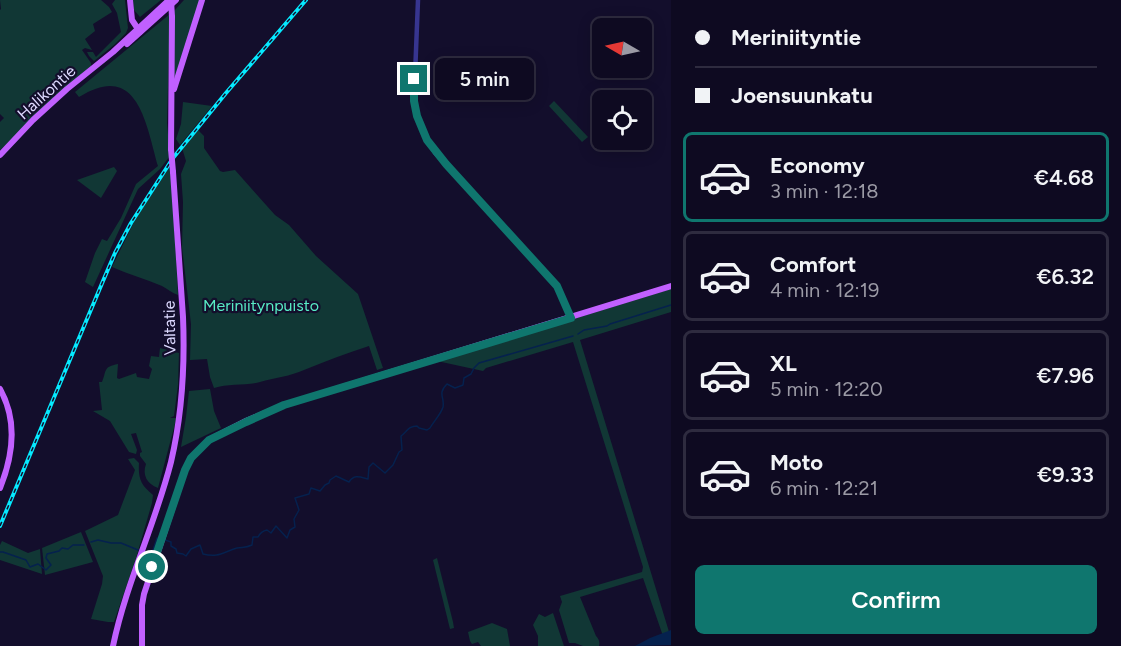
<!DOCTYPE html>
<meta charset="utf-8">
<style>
body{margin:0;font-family:Figtree,sans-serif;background:#17132a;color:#f1f3f6;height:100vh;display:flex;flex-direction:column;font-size:22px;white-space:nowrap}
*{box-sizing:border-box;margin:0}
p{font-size:20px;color:#9b9aa5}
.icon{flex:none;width:33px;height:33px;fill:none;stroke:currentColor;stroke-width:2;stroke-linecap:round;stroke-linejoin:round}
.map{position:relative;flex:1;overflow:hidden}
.side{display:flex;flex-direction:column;background:#0e0a21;width:450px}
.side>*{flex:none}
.hud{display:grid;align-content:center;height:132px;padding:0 24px;background:#0e0a21}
.needle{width:39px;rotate:279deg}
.tools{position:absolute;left:592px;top:18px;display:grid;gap:12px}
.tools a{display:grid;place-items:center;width:60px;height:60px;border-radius:9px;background:#0e0a21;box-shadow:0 3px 15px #0003,0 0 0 2px #2e2b3f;font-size:30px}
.end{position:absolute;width:27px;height:27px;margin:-14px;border:8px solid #0f766e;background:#fff;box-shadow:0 0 0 3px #fff}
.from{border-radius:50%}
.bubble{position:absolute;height:42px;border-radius:9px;background:#0e0a21;box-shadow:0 3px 15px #0003,0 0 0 2px #2e2b3f;font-size:20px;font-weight:600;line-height:42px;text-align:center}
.hud b{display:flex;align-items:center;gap:21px;height:57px;font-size:22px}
.hud b+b{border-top:2px solid #2e2b3f}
.hud i{width:15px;height:15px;background:#f1f3f6}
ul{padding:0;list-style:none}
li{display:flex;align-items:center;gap:18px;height:90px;margin:0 12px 9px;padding:0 12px;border:3px solid #2e2b3f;border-radius:9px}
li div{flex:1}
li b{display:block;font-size:22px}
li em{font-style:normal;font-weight:600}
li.active{border-color:#0f766e}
li>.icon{width:54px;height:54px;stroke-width:1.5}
.cta{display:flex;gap:12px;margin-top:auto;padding:12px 24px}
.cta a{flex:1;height:69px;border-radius:9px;background:#0f766e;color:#fff;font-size:24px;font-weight:600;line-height:69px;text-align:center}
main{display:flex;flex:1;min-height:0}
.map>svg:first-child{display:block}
.green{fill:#113735}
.water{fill:#05214e}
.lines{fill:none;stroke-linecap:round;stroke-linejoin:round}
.stream{stroke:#05214e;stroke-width:1.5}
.minor{stroke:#373590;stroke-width:4.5}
.major{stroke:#c160ff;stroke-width:6}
.rail-casing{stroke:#05eaff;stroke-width:4}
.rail{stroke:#130e2c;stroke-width:1.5;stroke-dasharray:4.5;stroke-linecap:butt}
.major-bridge{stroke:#c160ff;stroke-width:6}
.route{stroke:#0f766e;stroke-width:8}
.labels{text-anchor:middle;stroke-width:4.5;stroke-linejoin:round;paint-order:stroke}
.street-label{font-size:16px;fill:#ddd9ff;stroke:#130e2c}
.park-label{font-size:16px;fill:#58ecc5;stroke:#130e2c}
</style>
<main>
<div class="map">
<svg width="671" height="646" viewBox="0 0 671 646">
<rect width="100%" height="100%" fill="#130e2c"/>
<g class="green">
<polygon points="0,0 101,0 109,7 112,12 93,24 95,31 85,39 92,50 85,48 82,50 91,63 91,67 0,150 0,122 4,118 0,114 0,10 1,9"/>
<polygon points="115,0 125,0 128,28 126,33 114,45 94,61 89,56 87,52 93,52 96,57 121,32 117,13 112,4"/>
<polygon points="133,0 161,0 140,17 134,10"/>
<polygon points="184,0 200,0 174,82 174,11"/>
<path d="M170,14l-3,109 3,33 -10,13 -22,20 -45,98 -8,-5 10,-29 7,-14 5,2 14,-23 15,-34 22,-18c-12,-42 -20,-106 -79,-69l-4,-5z"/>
<polygon points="554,101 588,137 582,142 549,106"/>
<polygon points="183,102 212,106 180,145 176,139 181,124"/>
<path d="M198,130l6,6v12l16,23 3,1 12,-2 40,45 14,10 27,31 42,38 25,74 -6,2 -8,-24c-22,7 -43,15 -65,24 -13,6 -30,8 -44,12 -15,4 -32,1 -46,6l-4,-11 -3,-18 -17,1 1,-36 -9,-77 1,-45 -2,-28 5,-13 -4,-13z"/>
<path d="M171,165l7,130c-6,-2 -10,-6 -16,-9 -17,-7 -34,-12 -50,-19l23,-47z"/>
<polygon points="114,167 117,171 101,198 77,180"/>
<path d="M671,289v23l-91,28 90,295 -7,1 -20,-58 -63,19 16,39c3,3 4,6 3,10h-16l-8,-3h-6l-10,-33 3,-8 -2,-6 82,-24 1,-5 -70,-225 -87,26 -3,3 -46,-10z"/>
<path d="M160,348l19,5 -1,32 -4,31 -4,2h6v2l-18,68c-11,-4 -16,-13 -12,-24l-6,-8v-3l2,-1 -6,-19 -5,1 6,16 -1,4 -7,-2 -19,-31 -17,-10 9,-1 -3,-28h3c5,-12 1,-15 16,-18l-1,14 2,1 17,-6 1,4 12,2 3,-10 -3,-3 2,-10 8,1z"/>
<polygon points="210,389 214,411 221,428 181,447 186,417 189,391"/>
<path d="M134,458l5,5c-1,16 2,22 14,32l-1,8 -16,55 -22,64h-6l-17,-3 11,-35 1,-8 -18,-45 33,-16 17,-45 -7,-11z"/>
<polygon points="81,532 93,562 45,575 42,548"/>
<polygon points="2,541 28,553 40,549 42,574 0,560 0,545"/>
<polygon points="437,558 453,622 454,628 450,629 433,560"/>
<polygon points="553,613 564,646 538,646 538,636 533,625 539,614 545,617"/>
<polygon points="492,623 507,629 510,646 481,646 478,642 472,644 470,641 468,632"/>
</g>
<polygon class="water" points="671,630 671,645 635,646 650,638"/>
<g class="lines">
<g class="stream">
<polyline points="578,334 584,330 607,326 610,324 671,305"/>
<path d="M165,540l6,2v4l5,3 1,4 6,1 3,2 5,-7 9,-4 3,9c16,4 20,-2 34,-6 6,-1 9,0 15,-3l1,-8h5c2,-4 4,-6 9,-7l4,3 5,-7 11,12 3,-8 5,-3 -1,-8 5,-9 -4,-12 14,-4 2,-6 9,3 5,-6 4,-2 1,-3 6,-4 13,6c5,-8 11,-5 19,-3l1,-12 4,-4 12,10 8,-8 6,-13 3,-2 -1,-14c6,-4 7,-10 16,-10l2,2 8,2 3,-2c4,-7 11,-14 13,-21 2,-10 -6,-13 4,-23l8,4 8,-3 1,-7 7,-4 3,-6 5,-5 94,-27"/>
<polyline points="91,542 98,540 111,543 121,543 138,550"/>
<polyline points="0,552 3,552 26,560 30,567 38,564 46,570 51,565 46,558 47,554 59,551 62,548 68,549 73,545 84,545"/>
<polyline points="150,554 152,553 157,538"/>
</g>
<polyline class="minor" points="418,0 414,101 419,122 423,132 435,153 446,164 557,286 571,318"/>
<g class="major">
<polyline points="130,0 132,20 140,32"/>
<polyline points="127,44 176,0"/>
<polyline points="174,89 202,0"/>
<polyline points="171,149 172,17"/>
<polyline points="0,155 33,120 67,89 113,52 169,0"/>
<path d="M0,389c18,32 13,67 0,99"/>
<path d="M113,646c13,-63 42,-121 58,-184 11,-47 14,-97 12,-145l-10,-145"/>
<polyline points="142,646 142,605 144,594 185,470 191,458 209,440 246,421 284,405 671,286"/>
</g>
<defs>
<polyline id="rail" points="0,526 103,281 115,253 131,223 173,158 226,93 306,0"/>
</defs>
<use href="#rail" class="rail-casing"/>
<use href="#rail" class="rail"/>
<g class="major-bridge">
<polyline points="171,0 172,17"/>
<polyline points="171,149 173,172"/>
</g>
</g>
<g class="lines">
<polyline class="route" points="152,567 185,470 191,458 209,440 246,422 284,405 571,318 557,286 446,164 427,140 417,116 414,101 414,79"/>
</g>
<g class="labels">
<g class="street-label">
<text transform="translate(46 92) rotate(-42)" y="6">Halikontie</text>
<text transform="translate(169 328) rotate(-91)" y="6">Valtatie</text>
</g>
<g class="park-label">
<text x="261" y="311">Meriniitynpuisto</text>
</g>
</g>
</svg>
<div class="tools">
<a><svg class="needle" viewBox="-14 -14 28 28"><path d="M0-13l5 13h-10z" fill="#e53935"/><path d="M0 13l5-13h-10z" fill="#9b9aa5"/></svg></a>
<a><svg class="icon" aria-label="locate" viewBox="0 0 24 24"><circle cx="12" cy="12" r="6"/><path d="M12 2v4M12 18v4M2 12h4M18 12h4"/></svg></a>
</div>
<i class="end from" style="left:152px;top:567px"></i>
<i class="end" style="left:414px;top:79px"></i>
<div class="bubble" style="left:435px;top:58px;width:99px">5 min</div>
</div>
<section class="side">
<div class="hud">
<b><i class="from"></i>Meriniityntie</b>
<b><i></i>Joensuunkatu</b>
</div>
<ul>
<li class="active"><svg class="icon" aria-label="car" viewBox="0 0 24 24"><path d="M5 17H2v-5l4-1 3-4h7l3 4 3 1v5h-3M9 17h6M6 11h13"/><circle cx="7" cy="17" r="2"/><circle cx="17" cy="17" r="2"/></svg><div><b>Economy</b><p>3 min · 12:18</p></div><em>€4.68</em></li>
<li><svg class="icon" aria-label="car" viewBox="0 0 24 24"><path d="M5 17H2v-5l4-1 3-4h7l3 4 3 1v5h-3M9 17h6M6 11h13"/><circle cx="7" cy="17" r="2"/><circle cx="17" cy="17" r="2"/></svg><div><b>Comfort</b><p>4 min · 12:19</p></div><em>€6.32</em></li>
<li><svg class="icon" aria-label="car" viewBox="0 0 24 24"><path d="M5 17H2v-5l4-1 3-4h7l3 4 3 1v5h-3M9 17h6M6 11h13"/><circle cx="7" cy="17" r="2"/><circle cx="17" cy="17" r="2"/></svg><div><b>XL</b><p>5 min · 12:20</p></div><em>€7.96</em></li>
<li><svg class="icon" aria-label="car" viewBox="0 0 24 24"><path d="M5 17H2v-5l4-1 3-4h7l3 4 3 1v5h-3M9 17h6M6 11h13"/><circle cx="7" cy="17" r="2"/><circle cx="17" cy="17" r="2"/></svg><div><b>Moto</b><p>6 min · 12:21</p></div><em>€9.33</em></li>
</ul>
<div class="cta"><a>Confirm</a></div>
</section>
</main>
